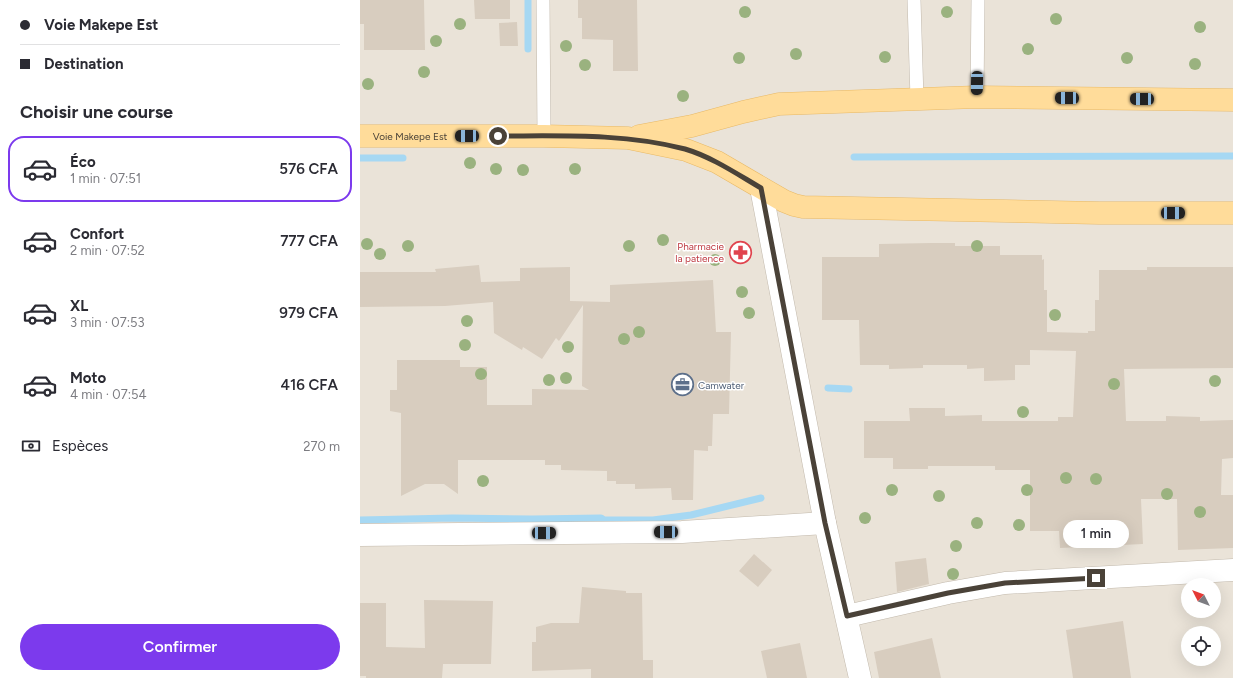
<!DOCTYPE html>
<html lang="fr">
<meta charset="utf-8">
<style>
body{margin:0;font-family:Figtree,sans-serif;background:#f7f7f7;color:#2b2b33;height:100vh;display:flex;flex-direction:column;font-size:15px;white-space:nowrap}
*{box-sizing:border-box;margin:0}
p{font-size:13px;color:#7c7c81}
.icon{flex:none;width:22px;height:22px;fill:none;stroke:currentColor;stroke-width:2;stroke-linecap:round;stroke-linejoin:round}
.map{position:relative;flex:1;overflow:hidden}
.details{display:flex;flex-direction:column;background:#fff;width:360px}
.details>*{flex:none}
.guide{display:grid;align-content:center;height:88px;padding:0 20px;background:#fff}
.needle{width:26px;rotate:312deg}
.tools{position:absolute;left:821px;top:578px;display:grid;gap:8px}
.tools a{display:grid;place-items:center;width:40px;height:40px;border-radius:50%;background:#fff;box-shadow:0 4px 16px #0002;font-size:20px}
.end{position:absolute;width:18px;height:18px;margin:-9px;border:5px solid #4a4238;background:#fff;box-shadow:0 0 0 2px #fff}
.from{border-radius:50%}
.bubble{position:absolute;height:28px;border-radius:14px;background:#fff;box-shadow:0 4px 16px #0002;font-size:13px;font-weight:600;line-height:28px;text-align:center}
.car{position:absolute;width:12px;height:24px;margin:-12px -6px;border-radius:5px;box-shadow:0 0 3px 1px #0007;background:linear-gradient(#222 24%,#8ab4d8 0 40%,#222 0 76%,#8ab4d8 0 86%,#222 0)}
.guide b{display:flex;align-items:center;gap:14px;height:38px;font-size:15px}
.guide b+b{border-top:1px solid #e1e1e2}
.guide i{width:10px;height:10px;background:#2b2b33}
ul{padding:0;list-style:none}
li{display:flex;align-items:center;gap:12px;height:66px;margin:0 8px 6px;padding:0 12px;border:2px solid transparent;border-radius:16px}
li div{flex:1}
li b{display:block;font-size:15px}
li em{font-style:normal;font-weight:600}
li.current{border-color:#7c3aed}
li>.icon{width:36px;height:36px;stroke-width:1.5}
h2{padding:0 20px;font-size:18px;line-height:48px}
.pay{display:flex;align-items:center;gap:10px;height:44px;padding:0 20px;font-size:15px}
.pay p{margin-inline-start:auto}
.button{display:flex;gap:8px;margin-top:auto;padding:8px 20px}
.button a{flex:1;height:46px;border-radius:24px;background:#7c3aed;color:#fff;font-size:16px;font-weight:600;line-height:46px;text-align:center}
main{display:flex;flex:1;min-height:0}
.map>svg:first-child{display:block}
.residential{fill:#eae3d8;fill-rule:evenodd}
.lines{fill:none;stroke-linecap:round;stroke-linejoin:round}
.stream{stroke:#a6d8f3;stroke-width:7}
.building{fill:#d8cdbf}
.lane-casing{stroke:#c2b9ac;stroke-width:14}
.street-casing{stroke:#c2b9ac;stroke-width:23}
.primary-casing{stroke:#e8b966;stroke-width:23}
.lane{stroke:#fff;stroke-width:13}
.street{stroke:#fff;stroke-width:22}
.primary{stroke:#ffdc9a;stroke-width:22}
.tree{fill:#9ab27f}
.route{stroke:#4a4238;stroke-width:5}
.labels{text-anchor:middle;stroke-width:3;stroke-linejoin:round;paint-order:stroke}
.street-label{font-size:10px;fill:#4a4238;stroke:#fff}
.health-label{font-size:10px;fill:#be3a42;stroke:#fff;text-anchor:end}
.service-label{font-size:10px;fill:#4e5e75;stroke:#fff;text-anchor:start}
</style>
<main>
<section class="details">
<div class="guide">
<b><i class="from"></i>Voie Makepe Est</b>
<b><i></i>Destination</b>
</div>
<h2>Choisir une course</h2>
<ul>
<li class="current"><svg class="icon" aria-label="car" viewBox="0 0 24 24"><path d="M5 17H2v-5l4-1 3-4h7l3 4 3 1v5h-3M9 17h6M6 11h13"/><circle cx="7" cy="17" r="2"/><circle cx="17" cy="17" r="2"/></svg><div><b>Éco</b><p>1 min · 07:51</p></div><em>576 CFA</em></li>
<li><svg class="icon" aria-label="car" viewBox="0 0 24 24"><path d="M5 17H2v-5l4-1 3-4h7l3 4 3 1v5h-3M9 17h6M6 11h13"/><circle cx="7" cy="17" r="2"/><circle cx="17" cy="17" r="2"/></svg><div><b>Confort</b><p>2 min · 07:52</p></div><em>777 CFA</em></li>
<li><svg class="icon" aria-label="car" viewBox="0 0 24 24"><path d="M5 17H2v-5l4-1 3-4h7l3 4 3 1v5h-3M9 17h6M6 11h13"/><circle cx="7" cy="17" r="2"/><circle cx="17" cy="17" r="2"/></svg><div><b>XL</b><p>3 min · 07:53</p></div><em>979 CFA</em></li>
<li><svg class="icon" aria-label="car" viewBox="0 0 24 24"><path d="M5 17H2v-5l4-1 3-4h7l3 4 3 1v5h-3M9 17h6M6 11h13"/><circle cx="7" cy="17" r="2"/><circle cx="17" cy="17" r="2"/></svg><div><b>Moto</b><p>4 min · 07:54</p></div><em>416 CFA</em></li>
</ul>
<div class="pay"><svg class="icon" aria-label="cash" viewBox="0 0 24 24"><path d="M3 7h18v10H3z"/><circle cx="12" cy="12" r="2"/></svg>Espèces<p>270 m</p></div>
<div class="button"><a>Confirmer</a></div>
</section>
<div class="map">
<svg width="873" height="678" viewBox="0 0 873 678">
<rect width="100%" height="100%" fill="#f6f1ea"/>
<path class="residential" d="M0,0h873v678h-873zM828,585h26v26h-26zM828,633h26v26h-26z"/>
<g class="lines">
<g class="stream">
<polyline points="168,49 168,0"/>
<polyline points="494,157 873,156"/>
<polyline points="0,158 43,158"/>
<polyline points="468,388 489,389"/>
<polyline points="0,520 93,518 172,519 241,518 244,520 293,520 331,515 401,498"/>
</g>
</g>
<g class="building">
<polygon points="0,0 64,0 65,50 4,50 4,24 0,24"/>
<polygon points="114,0 150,0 150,19 115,19"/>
<polygon points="218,0 277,0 278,71 253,71 253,40 222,39 222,18 218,18"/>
<polygon points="157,22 158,46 140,46 139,23"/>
<polygon points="571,243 595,243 595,246 640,246 640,255 682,255 682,260 684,259 684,290 687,290 687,332 728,333 728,331 735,331 735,300 739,300 739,270 787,270 787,267 873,267 873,368 764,369 766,421 806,421 806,416 840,417 840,421 873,420 873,458 862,459 861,495 873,495 873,548 818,550 817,499 781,499 783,544 700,548 699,531 670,531 670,470 635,470 635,466 568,466 568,469 533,469 533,458 504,458 504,421 550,421 549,408 585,408 585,416 622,415 622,421 698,421 698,417 713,417 716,351 670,350 670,365 655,365 655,380 624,381 624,368 607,369 607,365 563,365 563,368 529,369 529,365 500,365 499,320 462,320 462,257 519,257 519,244"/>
<polygon points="119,265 121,282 160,281 160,268 210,267 210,301 250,302 250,285 353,280 356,332 371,332 369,414 353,414 352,446 348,446 348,451 334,450 333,500 312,500 311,488 275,489 275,484 256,484 256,481 247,481 247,471 201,470 201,465 185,465 185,460 98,460 98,494 84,484 65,484 41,496 41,413 30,411 30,390 37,390 37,360 100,360 100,367 127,367 127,405 172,405 172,389 229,390 222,386 223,305 199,341 196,338 182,359 163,347 162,350 134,333 133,302 85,306 0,307 0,272 76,272 75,269"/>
<polygon points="394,554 412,570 398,587 379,571"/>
<polygon points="566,558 569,584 537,592 535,562"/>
<polygon points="222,587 266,591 266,593 282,593 283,660 293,660 293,678 231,678 231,669 172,671 172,642 176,642 176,627 191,623 219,623"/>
<polygon points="64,600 133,601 131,664 83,664 82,678 6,678 6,676 0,676 0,603 26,603 26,647 65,648"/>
<polygon points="763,621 771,678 713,678 706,630"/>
<polygon points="572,638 581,678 519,678 514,652"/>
<polygon points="440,643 447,678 407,678 401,651"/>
</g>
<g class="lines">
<defs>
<g id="lane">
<polyline points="183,0 184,136"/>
<polyline points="554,0 557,99"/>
<polyline points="617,97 618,0"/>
</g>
<g id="street">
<polyline points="401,188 465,523 500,678"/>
<polyline points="0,535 322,532 465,523"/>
<polyline points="487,616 588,593 645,583 873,570"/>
</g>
<g id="primary">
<path id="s1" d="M0,136h184l84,2 58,12 31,12 67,39 10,4 9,2 296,6h134"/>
<polyline points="279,136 332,126 383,112 419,104 617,97 873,100"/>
</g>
</defs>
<use href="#lane" class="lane-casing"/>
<use href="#street" class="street-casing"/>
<use href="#primary" class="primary-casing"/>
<use href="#lane" class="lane"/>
<use href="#street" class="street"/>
<use href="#primary" class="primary"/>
</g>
<g class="tree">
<circle cx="385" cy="12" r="6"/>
<circle cx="587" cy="12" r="6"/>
<circle cx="696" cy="19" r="6"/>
<circle cx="100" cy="24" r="6"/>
<circle cx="840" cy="27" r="6"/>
<circle cx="76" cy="41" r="6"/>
<circle cx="206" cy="46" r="6"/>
<circle cx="668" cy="49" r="6"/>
<circle cx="436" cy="54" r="6"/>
<circle cx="525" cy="57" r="6"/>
<circle cx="379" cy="58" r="6"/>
<circle cx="767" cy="58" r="6"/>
<circle cx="835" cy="64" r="6"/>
<circle cx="225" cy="65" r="6"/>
<circle cx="64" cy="72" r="6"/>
<circle cx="8" cy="84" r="6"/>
<circle cx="323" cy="96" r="6"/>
<circle cx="110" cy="163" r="6"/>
<circle cx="136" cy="169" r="6"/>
<circle cx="215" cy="169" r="6"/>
<circle cx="163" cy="170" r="6"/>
<circle cx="303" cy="240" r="6"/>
<circle cx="7" cy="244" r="6"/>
<circle cx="48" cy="246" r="6"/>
<circle cx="269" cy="246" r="6"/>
<circle cx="617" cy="246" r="6"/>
<circle cx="20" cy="254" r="6"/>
<circle cx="355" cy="260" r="6"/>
<circle cx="382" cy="292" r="6"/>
<circle cx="389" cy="313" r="6"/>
<circle cx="695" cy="315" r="6"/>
<circle cx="107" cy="321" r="6"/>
<circle cx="279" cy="332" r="6"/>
<circle cx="264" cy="339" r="6"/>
<circle cx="105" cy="345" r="6"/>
<circle cx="208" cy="347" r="6"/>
<circle cx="121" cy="374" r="6"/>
<circle cx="206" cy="378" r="6"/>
<circle cx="189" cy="380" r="6"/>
<circle cx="855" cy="381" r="6"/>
<circle cx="754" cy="384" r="6"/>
<circle cx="663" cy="412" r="6"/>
<circle cx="706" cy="478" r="6"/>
<circle cx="736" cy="479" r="6"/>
<circle cx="123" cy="481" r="6"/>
<circle cx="532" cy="490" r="6"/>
<circle cx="667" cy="490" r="6"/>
<circle cx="807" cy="494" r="6"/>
<circle cx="579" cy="496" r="6"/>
<circle cx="840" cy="512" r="6"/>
<circle cx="505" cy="518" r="6"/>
<circle cx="617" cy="523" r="6"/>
<circle cx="659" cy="525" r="6"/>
<circle cx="596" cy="546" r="6"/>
<circle cx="593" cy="574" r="6"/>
</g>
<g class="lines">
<path class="route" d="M138,136c62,0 126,-3 187,13 27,8 52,25 76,39l64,335 22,93 101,-23 57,-10 91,-5"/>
</g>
<defs>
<symbol id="pharmacy-ring" viewBox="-11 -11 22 22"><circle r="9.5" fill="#fff" stroke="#e0444e" stroke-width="1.5"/><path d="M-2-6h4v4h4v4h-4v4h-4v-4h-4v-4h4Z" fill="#e0444e"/></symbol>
<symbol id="office-ring" viewBox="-11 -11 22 22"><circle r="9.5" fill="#fff" stroke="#5c6f8a" stroke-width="1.5"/><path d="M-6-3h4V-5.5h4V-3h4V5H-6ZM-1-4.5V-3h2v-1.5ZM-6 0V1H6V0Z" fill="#5c6f8a"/></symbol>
</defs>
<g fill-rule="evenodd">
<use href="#pharmacy-ring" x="368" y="240" width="25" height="25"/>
<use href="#office-ring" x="310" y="372" width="25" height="25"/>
</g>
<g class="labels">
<g class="street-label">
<text dy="4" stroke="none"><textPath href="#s1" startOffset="50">Voie Makepe Est</textPath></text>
</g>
<g class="health-label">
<text x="364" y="250">Pharmacie<tspan x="364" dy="12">la patience</tspan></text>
</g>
<g class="service-label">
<text x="338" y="389">Camwater</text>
</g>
</g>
</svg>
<div class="tools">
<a><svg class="needle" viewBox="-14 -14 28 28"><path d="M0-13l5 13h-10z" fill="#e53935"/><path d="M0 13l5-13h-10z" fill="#7c7c81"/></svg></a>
<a><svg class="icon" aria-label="locate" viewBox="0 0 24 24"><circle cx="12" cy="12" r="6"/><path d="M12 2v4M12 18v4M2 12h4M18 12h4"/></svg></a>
</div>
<i class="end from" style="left:138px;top:136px"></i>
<i class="end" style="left:736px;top:578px"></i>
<div class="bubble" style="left:703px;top:520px;width:66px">1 min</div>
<i class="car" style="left:617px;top:83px;rotate:181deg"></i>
<i class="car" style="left:707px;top:98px;rotate:271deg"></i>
<i class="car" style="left:782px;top:99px;rotate:271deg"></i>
<i class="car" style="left:107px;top:136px;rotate:270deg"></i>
<i class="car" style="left:813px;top:213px;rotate:90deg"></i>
<i class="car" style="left:306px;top:532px;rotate:270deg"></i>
<i class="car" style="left:184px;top:533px;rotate:90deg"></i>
</div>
</main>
